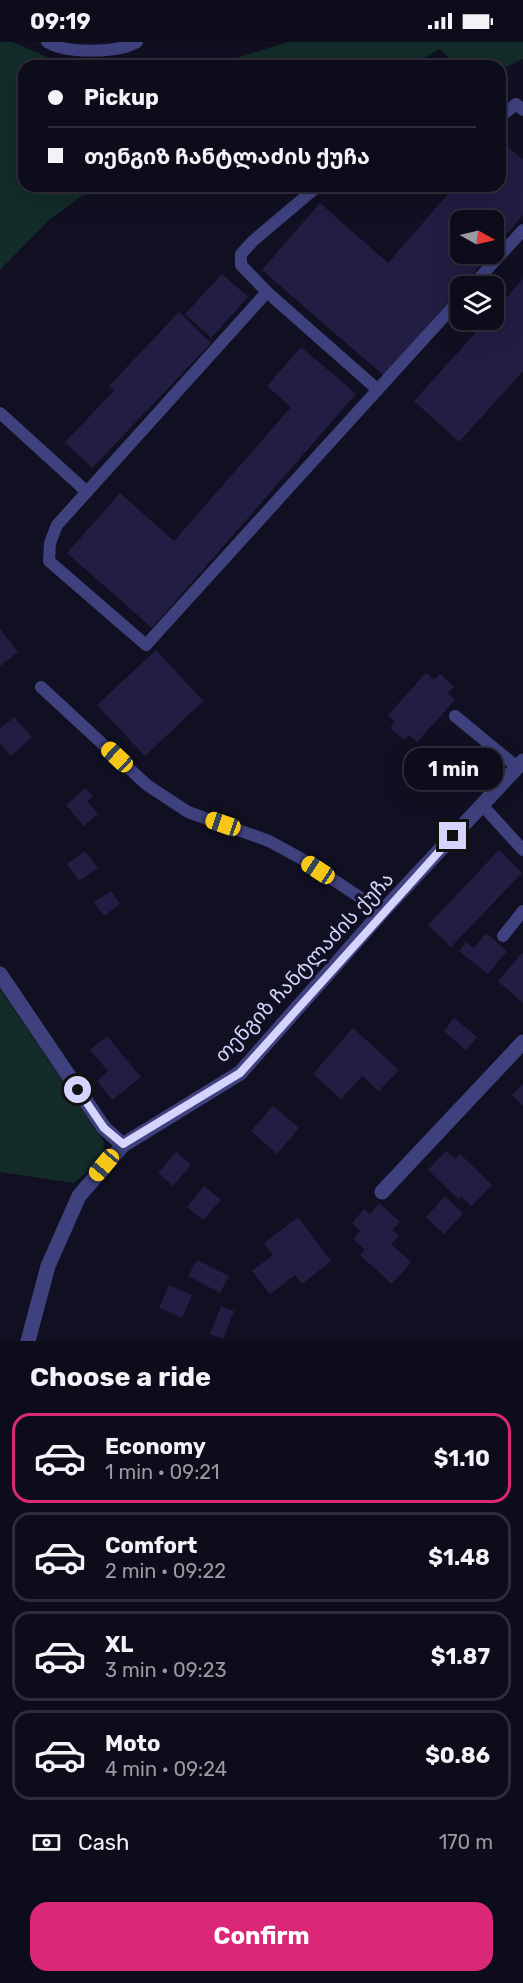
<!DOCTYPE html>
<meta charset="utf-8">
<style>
body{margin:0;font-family:Rubik,"Noto Sans Georgian",sans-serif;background:#161523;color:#f1f3f6;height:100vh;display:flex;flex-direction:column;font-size:22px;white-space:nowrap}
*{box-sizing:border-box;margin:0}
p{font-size:20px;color:#9a9ba2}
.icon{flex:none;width:33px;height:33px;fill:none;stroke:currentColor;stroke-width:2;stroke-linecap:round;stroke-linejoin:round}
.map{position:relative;height:1299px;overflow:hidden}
.side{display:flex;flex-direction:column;background:#0d0c1a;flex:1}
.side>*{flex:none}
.banner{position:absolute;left:18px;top:18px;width:488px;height:132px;border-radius:18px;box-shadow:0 6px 24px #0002,0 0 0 2px #2d2c39;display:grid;align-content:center;height:132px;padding:0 30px;background:#0d0c1a}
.needle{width:39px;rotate:98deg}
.buttons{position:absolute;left:450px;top:168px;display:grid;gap:12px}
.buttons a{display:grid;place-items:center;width:54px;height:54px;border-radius:12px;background:#0d0c1a;box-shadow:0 6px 24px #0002,0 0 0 2px #2d2c39;font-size:30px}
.end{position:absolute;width:27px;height:27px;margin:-14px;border:8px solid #d5d4fc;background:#111;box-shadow:0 0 0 3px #111}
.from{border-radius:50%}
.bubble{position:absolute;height:42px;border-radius:18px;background:#0d0c1a;box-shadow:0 6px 24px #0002,0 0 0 2px #2d2c39;font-size:20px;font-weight:700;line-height:42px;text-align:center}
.car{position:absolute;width:18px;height:36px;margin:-18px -9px;border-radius:8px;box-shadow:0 0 4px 2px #0007;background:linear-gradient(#f5c518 24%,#345 0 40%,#f5c518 0 76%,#345 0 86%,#f5c518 0)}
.banner b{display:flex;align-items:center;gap:21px;height:57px;font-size:22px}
.banner b+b{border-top:2px solid #2d2c39}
.banner i{width:15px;height:15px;background:#f1f3f6}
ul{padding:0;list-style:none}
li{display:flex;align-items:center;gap:18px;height:90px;margin:0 12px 9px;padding:0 18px;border:3px solid #2d2c39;border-radius:18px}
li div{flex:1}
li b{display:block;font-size:22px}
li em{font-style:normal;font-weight:700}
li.active{border-color:#db2777}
li>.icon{width:54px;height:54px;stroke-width:1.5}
h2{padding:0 30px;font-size:27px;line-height:72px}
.pay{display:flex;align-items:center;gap:15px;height:66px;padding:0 30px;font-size:22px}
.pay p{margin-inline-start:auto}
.action{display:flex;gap:12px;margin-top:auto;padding:12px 30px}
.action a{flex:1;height:69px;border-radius:18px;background:#db2777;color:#fff;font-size:24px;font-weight:700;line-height:69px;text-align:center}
.status{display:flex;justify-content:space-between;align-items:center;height:42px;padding:0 30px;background:#0d0c1a;direction:ltr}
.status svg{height:16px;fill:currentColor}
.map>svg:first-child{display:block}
.green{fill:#132c29}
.building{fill:#221d42}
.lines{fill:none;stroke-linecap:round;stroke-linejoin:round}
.service{stroke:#3e417e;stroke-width:12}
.minor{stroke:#3e417e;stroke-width:15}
.tertiary{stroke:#3e417e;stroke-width:15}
.route{stroke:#d5d4fc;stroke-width:8}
.labels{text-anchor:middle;stroke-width:6;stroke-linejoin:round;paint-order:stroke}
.street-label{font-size:20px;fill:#d5d4fc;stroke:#111022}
</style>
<div class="status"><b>09:19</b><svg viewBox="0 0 49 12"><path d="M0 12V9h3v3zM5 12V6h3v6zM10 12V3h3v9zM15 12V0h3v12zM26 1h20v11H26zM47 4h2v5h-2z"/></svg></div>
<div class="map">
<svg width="523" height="1299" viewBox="0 0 523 1299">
<rect width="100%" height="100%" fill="#111022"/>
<g class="green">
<polygon points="0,0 12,0 68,24 24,24 24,144 131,144 83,153 49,178 0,228"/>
<polygon points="288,0 523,0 523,17 500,28 500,24 459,24 439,7 410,24 211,24"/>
<polygon points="0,947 104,1100 103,1115 74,1141 0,1130"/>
</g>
<g class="building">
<polygon points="500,98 523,118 523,173 494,207 494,178 460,178 460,212 490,212 384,334 262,228 320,161 388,221 455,144 500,144"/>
<polygon points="222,232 248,255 211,296 185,272"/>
<polygon points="523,237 523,329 459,400 414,359 487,278 494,278 494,270"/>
<polygon points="179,270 211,301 92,426 65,400 114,349 109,344"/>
<polygon points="301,305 356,352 152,586 67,511 120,451 174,499 291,365 267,344"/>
<polygon points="0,587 18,610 0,624"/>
<polygon points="156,608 203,659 145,714 97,663"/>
<polygon points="426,631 434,638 440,632 454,645 448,651 455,658 417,700 409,693 404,698 390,686 395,680 388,673"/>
<polygon points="14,675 32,695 11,714 0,701 0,687"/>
<polygon points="86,746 93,754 87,759 98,772 84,784 66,763"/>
<polygon points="499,808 522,831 451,905 428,883"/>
<polygon points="85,809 98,826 79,839 67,822"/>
<polygon points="111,849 120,862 104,874 94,860"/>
<polygon points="486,891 507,909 488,932 459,909 466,900 474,906"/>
<polygon points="523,910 523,961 498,939"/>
<polygon points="454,976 477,995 466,1008 444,989"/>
<polygon points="353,986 399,1028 379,1049 362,1034 341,1057 313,1032"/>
<polygon points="107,994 141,1035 112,1058 97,1039 108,1029 90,1008"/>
<polygon points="523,1042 523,1064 512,1053"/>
<polygon points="273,1064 299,1086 277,1112 251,1089"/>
<polygon points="446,1109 455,1117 460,1112 492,1143 472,1164 461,1154 458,1157 428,1128"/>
<polygon points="176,1110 191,1123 173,1144 158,1131"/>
<polygon points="204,1144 221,1158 203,1178 187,1165"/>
<polygon points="445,1154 463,1172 444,1192 426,1175"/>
<polygon points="379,1161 400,1180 392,1188 399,1194 391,1202 411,1220 392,1242 360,1213 365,1208 353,1197 360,1189 352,1181 364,1167 370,1172"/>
<polygon points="298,1175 331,1219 302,1242 295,1233 270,1252 252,1229 273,1213 264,1201"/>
<polygon points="197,1218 229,1234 220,1251 188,1234"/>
<polygon points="169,1243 192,1253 182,1276 159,1266"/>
<polygon points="221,1264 234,1269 223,1297 210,1292"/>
</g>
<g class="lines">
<g class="service">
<path d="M47,0c19,12 71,11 90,0"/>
<polyline points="500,75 516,62 523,68"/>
<polyline points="472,244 523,188"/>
<polyline points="267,250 241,223 241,212 253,199 318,144"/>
<polyline points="378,348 267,250 57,483 50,501 49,519 146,603 460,257"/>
<polyline points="0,371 87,450"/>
<polyline points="41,645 147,743 188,770 269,799 302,817 382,870"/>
<polyline points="455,674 517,725"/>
<polyline points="482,763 523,808"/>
<polyline points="503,894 523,869"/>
</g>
<g class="minor">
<polyline points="0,932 104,1086 123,1103 79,1154 48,1224 28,1299"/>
<polyline points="382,1150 523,1000"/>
</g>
<polyline class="tertiary" points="123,1103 240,1031 382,870 523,719"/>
</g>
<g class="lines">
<polyline class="route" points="78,1048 104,1086 123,1102 240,1031 453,794"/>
</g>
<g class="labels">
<g class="street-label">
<text transform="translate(304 925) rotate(-47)" y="7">თენგიზ ჩანტლაძის ქუჩა</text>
</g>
</g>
</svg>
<div class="buttons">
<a><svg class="needle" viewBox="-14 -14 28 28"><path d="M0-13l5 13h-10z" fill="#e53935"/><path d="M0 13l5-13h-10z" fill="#9a9ba2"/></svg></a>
<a><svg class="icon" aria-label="layers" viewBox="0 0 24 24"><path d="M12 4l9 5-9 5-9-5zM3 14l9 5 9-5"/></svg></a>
</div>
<i class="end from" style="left:78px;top:1048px"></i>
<i class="end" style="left:453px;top:794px"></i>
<div class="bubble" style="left:404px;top:706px;width:99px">1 min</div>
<i class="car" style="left:117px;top:715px;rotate:313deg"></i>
<i class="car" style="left:223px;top:782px;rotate:289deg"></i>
<i class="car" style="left:318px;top:828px;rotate:303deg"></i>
<i class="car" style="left:104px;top:1123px;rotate:220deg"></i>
<div class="banner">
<b><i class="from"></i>Pickup</b>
<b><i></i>თენგიზ ჩანტლაძის ქუჩა</b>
</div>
</div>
<section class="side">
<h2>Choose a ride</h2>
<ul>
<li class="active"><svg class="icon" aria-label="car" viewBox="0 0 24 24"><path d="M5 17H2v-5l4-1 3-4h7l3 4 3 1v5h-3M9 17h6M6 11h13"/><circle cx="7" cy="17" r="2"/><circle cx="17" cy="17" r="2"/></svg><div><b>Economy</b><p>1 min · 09:21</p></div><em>$1.10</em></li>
<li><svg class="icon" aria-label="car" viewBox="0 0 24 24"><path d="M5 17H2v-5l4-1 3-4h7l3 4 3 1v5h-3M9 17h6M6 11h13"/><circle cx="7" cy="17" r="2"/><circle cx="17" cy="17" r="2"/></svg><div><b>Comfort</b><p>2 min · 09:22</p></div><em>$1.48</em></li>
<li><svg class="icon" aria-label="car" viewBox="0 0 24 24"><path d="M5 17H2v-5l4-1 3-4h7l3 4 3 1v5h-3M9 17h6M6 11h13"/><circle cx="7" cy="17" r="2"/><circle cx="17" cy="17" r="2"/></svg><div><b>XL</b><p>3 min · 09:23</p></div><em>$1.87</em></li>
<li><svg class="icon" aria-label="car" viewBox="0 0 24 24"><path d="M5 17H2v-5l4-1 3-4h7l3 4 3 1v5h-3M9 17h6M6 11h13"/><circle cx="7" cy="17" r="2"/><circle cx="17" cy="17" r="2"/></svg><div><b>Moto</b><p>4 min · 09:24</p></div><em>$0.86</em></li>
</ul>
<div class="pay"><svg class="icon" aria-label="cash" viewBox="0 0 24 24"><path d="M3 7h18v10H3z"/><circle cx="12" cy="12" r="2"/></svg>Cash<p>170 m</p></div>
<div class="action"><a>Confirm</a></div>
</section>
